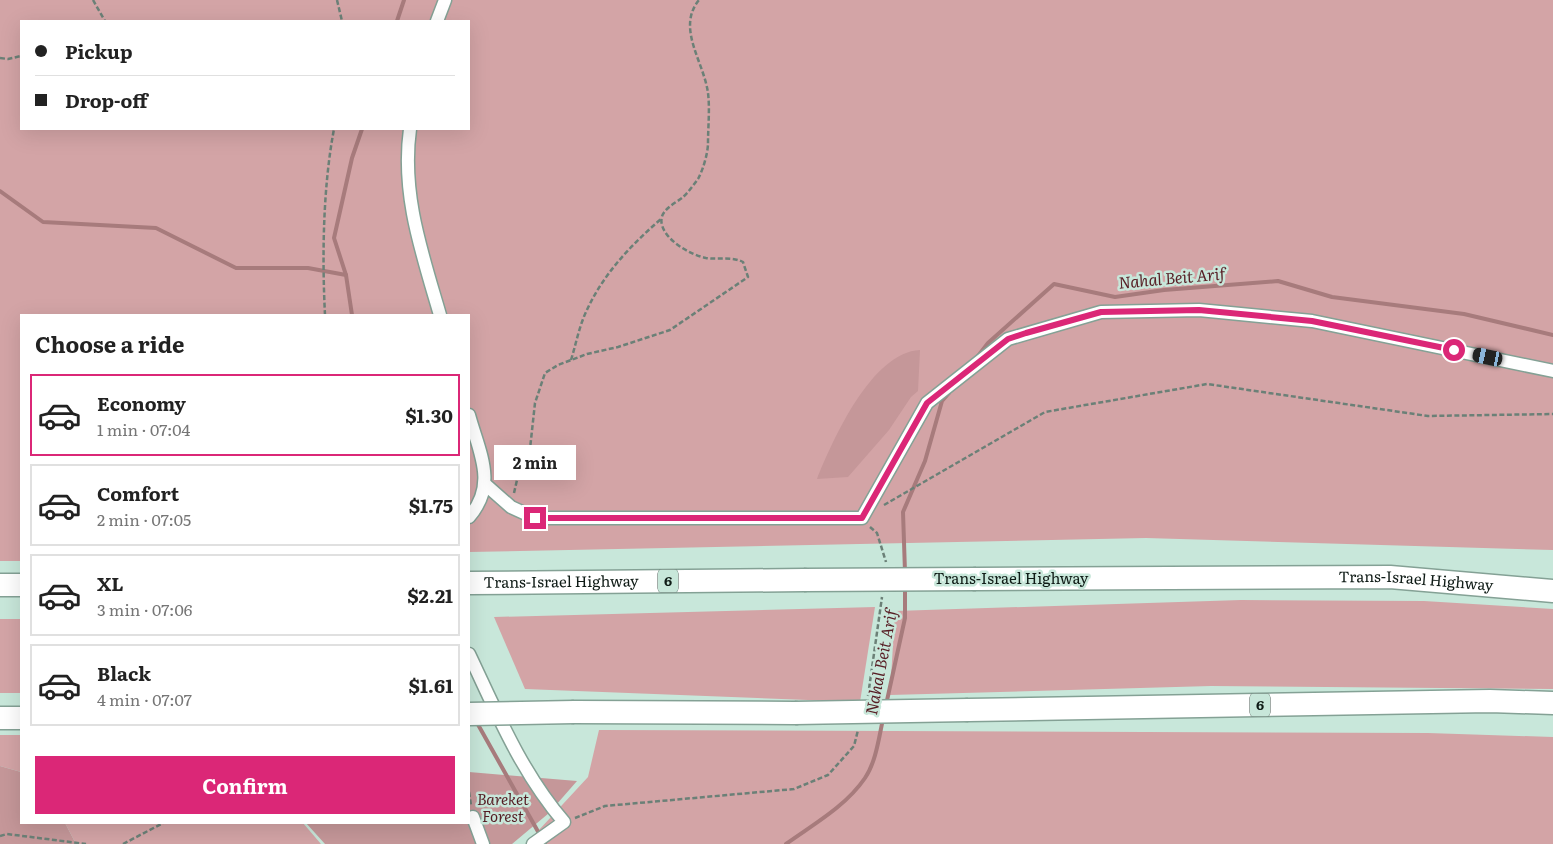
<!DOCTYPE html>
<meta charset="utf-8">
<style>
body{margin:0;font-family:Literata,serif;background:#f2f2f2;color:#222;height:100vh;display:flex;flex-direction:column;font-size:19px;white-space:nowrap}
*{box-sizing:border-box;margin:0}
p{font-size:16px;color:#767676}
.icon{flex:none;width:28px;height:28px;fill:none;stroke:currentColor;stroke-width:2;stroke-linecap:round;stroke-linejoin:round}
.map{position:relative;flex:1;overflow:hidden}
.details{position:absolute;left:20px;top:314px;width:450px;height:510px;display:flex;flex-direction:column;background:#fff;border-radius:0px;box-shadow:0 5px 20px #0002}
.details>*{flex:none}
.banner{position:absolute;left:20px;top:20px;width:450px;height:110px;border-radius:0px;box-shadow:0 5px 20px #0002;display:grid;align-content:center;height:110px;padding:0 15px;background:#fff}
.end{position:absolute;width:22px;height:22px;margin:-11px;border:6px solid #db2777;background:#fff;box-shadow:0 0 0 2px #fff}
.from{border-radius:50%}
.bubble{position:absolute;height:35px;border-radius:0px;background:#fff;box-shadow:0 5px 20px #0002;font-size:16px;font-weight:700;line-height:35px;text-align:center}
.car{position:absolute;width:15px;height:30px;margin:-15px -8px;border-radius:6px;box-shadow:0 0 4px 1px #0007;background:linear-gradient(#222 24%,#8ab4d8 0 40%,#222 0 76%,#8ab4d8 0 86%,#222 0)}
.banner b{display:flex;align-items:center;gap:18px;height:48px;font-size:19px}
.banner b+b{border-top:1px solid #e0e0e0}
.banner i{width:12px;height:12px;background:#222}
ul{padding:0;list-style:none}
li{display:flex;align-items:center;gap:15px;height:82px;margin:0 10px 8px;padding:0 5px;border:2px solid #e0e0e0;border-radius:0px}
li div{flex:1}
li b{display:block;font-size:19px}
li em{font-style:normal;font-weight:700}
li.active{border-color:#db2777}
li>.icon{width:45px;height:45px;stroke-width:1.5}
h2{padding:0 15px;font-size:22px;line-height:60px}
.primary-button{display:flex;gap:10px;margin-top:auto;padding:10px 15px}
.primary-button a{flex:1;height:58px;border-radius:0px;background:#db2777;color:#fff;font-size:20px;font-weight:700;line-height:58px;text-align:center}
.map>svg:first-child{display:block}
.green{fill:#d3a4a6;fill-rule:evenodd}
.forest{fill:#c59799}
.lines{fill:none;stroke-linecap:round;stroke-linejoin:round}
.stream{stroke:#a77b7c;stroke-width:4}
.minor-casing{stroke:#84a195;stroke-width:15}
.motorway-casing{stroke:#84a195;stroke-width:25}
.path{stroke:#6b8077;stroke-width:2.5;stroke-dasharray:5 2.5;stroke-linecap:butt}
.minor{stroke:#fff;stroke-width:12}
.motorway{stroke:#fff;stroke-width:22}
.motorway-bridge-casing{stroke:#84a195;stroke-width:25;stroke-linecap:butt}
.motorway-bridge{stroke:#fff;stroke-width:22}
.route{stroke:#db2777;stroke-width:6}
.labels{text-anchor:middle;stroke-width:5;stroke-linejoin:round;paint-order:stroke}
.shield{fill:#c8e7da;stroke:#465851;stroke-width:1}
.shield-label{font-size:14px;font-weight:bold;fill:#0f1b16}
.street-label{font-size:15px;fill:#0f1b16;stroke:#c8e7da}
.park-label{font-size:15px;font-style:italic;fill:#551c23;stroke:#c8e7da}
.water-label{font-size:16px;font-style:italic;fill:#571d24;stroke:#c8e7da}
</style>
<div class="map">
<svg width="1553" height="844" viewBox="0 0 1553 844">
<rect width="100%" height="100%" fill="#c8e7da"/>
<g class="green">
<path d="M0,0h1553v550l-407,-12 -677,14v-237h-448v246h-21zM21,21h448v108h-448z"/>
<polygon points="1241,600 1424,601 1553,609 1553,689 1211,686 890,695 895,611"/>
<polygon points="875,607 860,702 525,689 494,617"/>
<rect x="0" y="619" width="21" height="74"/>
<polygon points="599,730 1428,733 1553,737 1553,844 526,844 588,777"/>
<polygon points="0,735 21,735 21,772 0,766"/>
<polygon points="65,823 303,823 321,844 76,844"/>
</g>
<g class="forest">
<path d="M920,350l-2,41 -7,6 -22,33 -41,47 -31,2c16,-40 55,-127 103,-129z"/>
<polygon points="0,766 21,772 21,822 65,823 76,844 0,844"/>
<polygon points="469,772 577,781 549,813 512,844 325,844 306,823 469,822"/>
</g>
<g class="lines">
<g class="stream">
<polyline points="397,21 404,0"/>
<polyline points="0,191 43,222 156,228 236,268 308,268 346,275"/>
<polyline points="352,315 346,275 334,238 352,158 362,129"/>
<polyline points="978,356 988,343 1054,284 1115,297 1164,290 1278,281 1332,297 1464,314 1553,335"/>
<polyline points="905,572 903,512 925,461 942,401 949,393"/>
<polyline points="886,705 905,618 905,586"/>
<polyline points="476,721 545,844"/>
<path d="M786,844c28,-20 60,-38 79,-66 11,-16 14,-41 18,-59"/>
</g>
<defs>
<g id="minor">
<polyline points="437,21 445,0"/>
<path d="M410,129c-9,65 12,124 30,186"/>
<path d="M469,415c10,37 29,69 0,102"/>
<polyline points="486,485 511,507 535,518 862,518 927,403 1008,339 1101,312 1199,310 1312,321 1553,371"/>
<path d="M469,654c28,59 52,118 95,168l-31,22"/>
<polyline points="473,817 483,844"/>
</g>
<g id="motorway">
<path id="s1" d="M976,579l414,-2 163,14"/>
<path id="s2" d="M469,583l335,-3"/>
<polyline points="0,585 21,585"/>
<polyline points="968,710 1490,701 1553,703"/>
<polyline points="574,712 795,713"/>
<polyline points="0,718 21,718"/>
</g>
</defs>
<use href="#minor" class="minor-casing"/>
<use href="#motorway" class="motorway-casing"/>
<g class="path">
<polyline points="93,0 105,21"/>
<polyline points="337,0 342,21"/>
<polyline points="0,58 8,59 21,56"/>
<path d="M325,315c-3,-59 -2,-128 9,-186"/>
<path d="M571,360c5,-16 8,-33 15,-48 17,-38 45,-67 75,-93"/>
<path d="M514,493l3,-13 11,-13 7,-64 10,-30 13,-8 29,-11 31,-7 52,-17 78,-53 -5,-15c-12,-6 -24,-2 -37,-4 -15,-3 -40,-17 -44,-33 -4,-15 13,-21 21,-28 5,-4 11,-13 15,-18 5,-9 10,-26 10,-36 0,-16 2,-34 0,-50 -4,-31 -32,-65 -9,-93"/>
<polyline points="884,505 1045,412 1207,384 1428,416 1553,414"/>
<polyline points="870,527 877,533 886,562"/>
<polyline points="868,696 882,597"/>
<polyline points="469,792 471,805"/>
<polyline points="575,818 605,806 794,789 828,775 854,746 858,730"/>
<polyline points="0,836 7,834 86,844"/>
<polyline points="123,844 165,822"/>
</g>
<use href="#minor" class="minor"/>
<use href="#motorway" class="motorway"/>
<defs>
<g id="motorway-bridge">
<polyline points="804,580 976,579"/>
<polyline points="795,713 968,710"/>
<polyline points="469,714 574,712"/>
</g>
</defs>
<use href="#motorway-bridge" class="motorway-bridge-casing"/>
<use href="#motorway-bridge" class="motorway-bridge"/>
</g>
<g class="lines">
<polyline class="route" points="535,518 862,518 927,403 1008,339 1026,333 1101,312 1199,310 1312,321 1454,350"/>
</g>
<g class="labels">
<g class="shield">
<rect x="658" y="569.5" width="20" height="23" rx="4"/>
<rect x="1250" y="693.5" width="20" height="23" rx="4"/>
</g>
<g class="shield-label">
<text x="668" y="586">6</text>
<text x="1260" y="710">6</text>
</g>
<g class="street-label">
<text x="1011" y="584">Trans-Israel Highway</text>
<text dy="5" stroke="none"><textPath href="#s2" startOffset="92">Trans-Israel Highway</textPath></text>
<text dy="5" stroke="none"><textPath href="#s1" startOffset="440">Trans-Israel Highway</textPath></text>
</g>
<g class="park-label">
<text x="503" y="805">Bareket<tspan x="503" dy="17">Forest</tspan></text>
</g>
<g class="water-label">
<text transform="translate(1172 278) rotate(-5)" y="6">Nahal Beit Arif</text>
<text transform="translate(881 662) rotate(-79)" y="6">Nahal Beit Arif</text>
</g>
</g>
</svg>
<i class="end from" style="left:1454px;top:350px"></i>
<i class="end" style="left:535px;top:518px"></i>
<div class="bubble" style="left:494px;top:445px;width:82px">2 min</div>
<i class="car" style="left:1488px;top:357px;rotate:282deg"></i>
<div class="banner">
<b><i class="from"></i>Pickup</b>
<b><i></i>Drop-off</b>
</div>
<section class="details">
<h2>Choose a ride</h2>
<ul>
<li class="active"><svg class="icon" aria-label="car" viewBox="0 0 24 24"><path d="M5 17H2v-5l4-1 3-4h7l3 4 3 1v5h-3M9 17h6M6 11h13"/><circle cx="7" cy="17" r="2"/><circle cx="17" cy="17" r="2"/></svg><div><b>Economy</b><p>1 min · 07:04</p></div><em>$1.30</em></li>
<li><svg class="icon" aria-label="car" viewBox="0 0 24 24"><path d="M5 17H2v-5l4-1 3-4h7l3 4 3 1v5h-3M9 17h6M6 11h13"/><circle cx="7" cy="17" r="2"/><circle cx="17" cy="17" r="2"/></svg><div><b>Comfort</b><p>2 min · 07:05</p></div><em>$1.75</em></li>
<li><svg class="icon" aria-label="car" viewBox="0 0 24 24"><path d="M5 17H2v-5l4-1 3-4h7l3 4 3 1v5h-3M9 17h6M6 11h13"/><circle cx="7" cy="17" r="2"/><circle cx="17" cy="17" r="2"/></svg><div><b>XL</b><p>3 min · 07:06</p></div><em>$2.21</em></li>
<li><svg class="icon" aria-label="car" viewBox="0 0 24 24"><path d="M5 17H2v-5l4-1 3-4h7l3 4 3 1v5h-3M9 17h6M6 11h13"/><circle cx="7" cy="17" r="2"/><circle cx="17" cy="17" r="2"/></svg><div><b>Black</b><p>4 min · 07:07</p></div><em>$1.61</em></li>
</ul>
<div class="primary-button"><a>Confirm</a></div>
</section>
</div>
